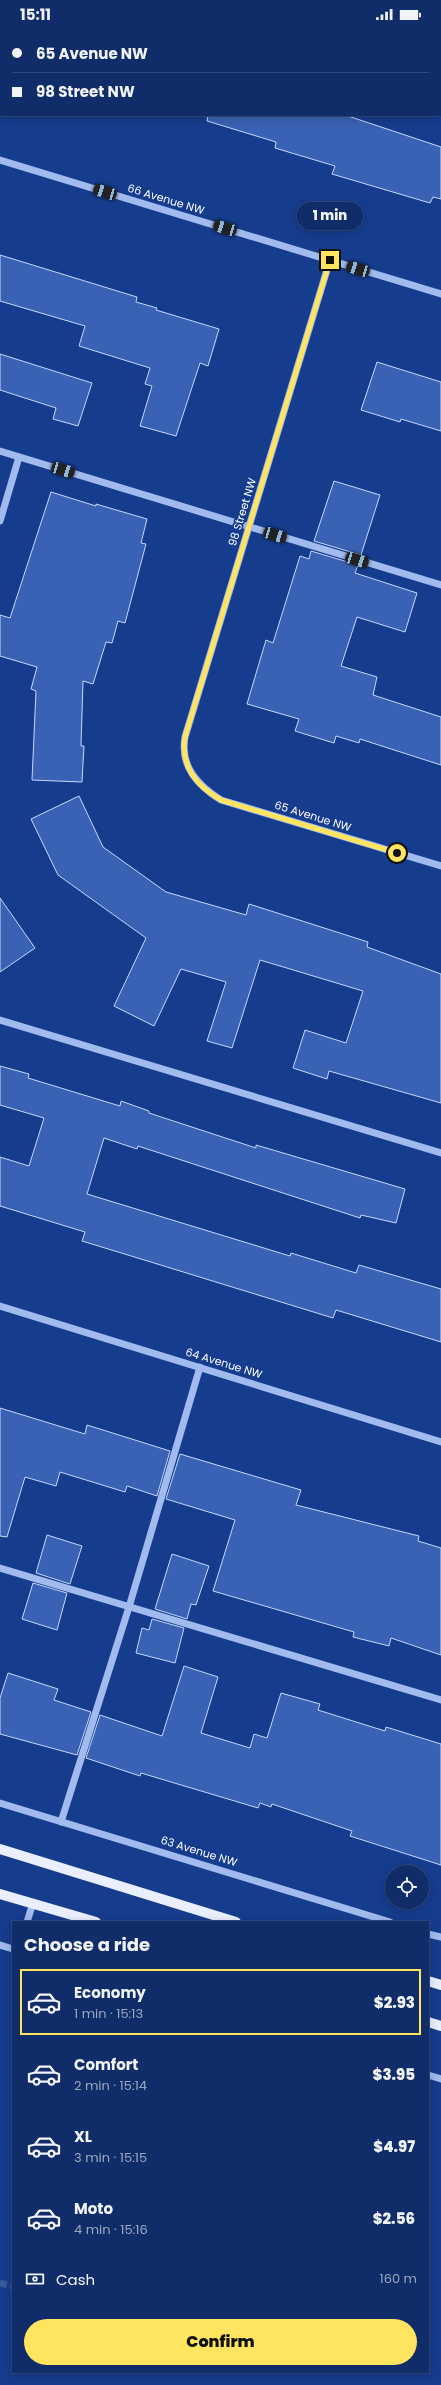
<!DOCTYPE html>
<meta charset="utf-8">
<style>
body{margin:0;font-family:Poppins,sans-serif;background:#193570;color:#f1f3f6;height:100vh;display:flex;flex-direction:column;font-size:15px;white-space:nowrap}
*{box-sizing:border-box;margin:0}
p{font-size:13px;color:#9ca8c1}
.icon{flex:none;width:22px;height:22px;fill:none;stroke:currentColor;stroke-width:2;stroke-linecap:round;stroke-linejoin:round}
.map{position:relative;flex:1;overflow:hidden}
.drawer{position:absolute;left:12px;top:1893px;width:417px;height:452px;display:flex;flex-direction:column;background:#102d6a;border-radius:0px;box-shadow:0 2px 10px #0003,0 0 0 1px #30497e}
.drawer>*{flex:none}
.hud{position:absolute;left:0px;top:0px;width:441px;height:88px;box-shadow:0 2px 10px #0003,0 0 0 1px #30497e;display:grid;align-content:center;height:88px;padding:0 12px;background:#102d6a}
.buttons{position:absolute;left:385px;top:1837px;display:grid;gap:8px}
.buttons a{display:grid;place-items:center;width:44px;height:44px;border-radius:50%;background:#102d6a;box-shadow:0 2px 10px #0003,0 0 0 1px #30497e;font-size:20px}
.end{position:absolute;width:18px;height:18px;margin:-9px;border:5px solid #ffe45f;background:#111;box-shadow:0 0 0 2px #111}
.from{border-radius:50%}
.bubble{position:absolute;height:28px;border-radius:14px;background:#102d6a;box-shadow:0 2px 10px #0003,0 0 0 1px #30497e;font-size:13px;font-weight:800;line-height:28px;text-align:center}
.car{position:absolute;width:12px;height:24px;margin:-12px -6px;border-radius:5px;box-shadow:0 0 3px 1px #0007;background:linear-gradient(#222 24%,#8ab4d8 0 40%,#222 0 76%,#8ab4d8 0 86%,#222 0)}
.hud b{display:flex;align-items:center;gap:14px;height:38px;font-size:15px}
.hud b+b{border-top:1px solid #30497e}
.hud i{width:10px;height:10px;background:#f1f3f6}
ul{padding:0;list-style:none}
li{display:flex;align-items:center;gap:12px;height:66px;margin:0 8px 6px;padding:0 4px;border:2px solid transparent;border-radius:0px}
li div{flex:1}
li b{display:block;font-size:15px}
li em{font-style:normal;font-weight:800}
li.current{border-color:#ffe45f}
li>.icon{width:36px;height:36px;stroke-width:1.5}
h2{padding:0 12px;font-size:18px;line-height:48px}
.pay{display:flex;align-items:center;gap:10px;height:44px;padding:0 12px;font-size:15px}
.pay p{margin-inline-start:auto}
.primary-button{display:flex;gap:8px;margin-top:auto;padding:8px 12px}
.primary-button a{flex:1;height:46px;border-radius:24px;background:#ffe45f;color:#111;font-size:16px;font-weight:800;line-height:46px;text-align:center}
.status{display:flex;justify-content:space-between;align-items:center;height:28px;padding:0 20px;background:#102d6a;direction:ltr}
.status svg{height:11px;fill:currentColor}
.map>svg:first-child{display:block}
.building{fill:#3a62b4;stroke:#c7d8fb}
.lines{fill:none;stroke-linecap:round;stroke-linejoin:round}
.minor-tunnel{stroke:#39599e;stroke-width:7;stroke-dasharray:7 3.5;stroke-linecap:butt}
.minor{stroke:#a1bbef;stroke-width:7}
.major{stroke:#e9efff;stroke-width:10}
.route{stroke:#ffe45f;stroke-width:5}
.labels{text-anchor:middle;stroke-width:3.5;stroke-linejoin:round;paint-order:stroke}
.street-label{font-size:11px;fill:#fff;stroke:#163c8d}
</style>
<div class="status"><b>15:11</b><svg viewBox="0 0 49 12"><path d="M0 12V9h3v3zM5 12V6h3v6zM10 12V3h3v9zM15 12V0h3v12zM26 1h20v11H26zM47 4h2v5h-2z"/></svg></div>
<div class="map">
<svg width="441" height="2357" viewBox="0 0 441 2357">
<rect width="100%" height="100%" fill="#163c8d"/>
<g class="building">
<polygon points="208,87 345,87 441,119 441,171 433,169 430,175 332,146 335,138 275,120 276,114 207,93"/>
<polygon points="0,227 137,269 136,274 157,280 156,282 219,301 208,338 200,335 176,408 140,398 152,358 145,356 150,340 79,318 85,298 0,273"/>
<polygon points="0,326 92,355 78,398 53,391 56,380 0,362"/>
<polygon points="377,334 441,354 441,403 401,391 400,394 361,382"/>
<polygon points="334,453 380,467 361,527 314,513"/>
<polygon points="51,464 96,478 96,476 147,491 141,515 146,516 125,595 118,593 112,615 106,614 93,656 83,653 81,718 84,718 82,754 32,752 36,663 31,661 37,639 0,628 0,587 10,590"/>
<polygon points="311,523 358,537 355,545 417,565 405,604 357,589 341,638 377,649 373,667 441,689 441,737 360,711 359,715 336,708 334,715 295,703 299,691 247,676 266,612 273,615 300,528 309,531"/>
<polygon points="79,768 103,819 166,864 246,887 249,876 368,914 367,919 441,946 441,1075 329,1043 327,1051 293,1040 305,1002 346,1015 363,963 290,941 260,932 232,1020 207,1013 226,954 181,941 154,998 114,978 146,910 58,847 31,791"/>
<polygon points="0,870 35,920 0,944"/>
<polygon points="0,1038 29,1046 28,1050 120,1078 121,1073 149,1083 149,1085 256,1120 256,1117 405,1161 396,1195 361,1187 360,1190 138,1118 137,1121 104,1110 87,1166 290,1228 291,1225 356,1245 359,1237 441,1261 441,1314 336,1282 333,1290 141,1231 82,1213 85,1204 0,1178 0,1129 29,1138 44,1090 0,1077"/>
<polygon points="0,1380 85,1406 87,1397 170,1423 157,1468 127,1458 125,1464 60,1444 56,1458 25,1449 7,1509 0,1508"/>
<polygon points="180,1426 301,1462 296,1477 419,1508 418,1513 441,1520 441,1627 391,1610 389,1618 353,1609 354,1604 213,1563 235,1492 166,1471"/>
<polygon points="47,1507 82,1518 70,1556 36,1545"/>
<polygon points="172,1526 209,1538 196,1577 191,1576 187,1591 155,1581"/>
<polygon points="33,1555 67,1565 57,1602 22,1591"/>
<polygon points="152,1591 184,1600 175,1635 136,1625 142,1600 149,1602"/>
<polygon points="184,1638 218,1649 201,1705 250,1720 254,1706 267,1710 281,1665 320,1676 318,1682 385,1703 386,1699 441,1716 441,1837 350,1808 352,1803 272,1776 271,1779 260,1775 258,1780 141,1745 140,1748 86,1730 100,1687 162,1708"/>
<polygon points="8,1645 58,1661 54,1672 91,1684 77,1727 0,1706 0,1670"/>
</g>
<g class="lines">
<polyline class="minor-tunnel" points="0,2255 13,2258"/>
<g class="minor">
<polyline points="0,132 441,266"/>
<path d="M330,232l-145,477c-5,29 12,48 36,63l220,66"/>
<polyline points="0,423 441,557"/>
<polyline points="0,493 19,429"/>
<polyline points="0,992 441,1125"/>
<polyline points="0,1278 441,1414"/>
<polyline points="0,1540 441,1672"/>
<polyline points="0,1775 390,1894"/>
<polyline points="61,1794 129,1579 200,1339"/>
<polyline points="27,1894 33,1875"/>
<polyline points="428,1906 441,1909"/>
<polyline points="0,1917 13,1921"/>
<polyline points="428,2047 441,2051"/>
</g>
<g class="major">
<polyline points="0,1821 236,1894"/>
<polyline points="0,1866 96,1894"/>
<polyline points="428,1953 441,1957"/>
<polyline points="428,1994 441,1998"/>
</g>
</g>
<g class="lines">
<path class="route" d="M330,232l-145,477c-5,29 12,49 36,63l176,53"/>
</g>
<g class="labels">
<g class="street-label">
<text transform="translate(166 171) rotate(17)" y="4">66 Avenue NW</text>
<text transform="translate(242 484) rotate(-73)" y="4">98 Street NW</text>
<text transform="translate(313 788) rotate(17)" y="4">65 Avenue NW</text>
<text transform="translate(224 1335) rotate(17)" y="4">64 Avenue NW</text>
<text transform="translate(199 1823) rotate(17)" y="4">63 Avenue NW</text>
</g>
</g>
</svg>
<div class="buttons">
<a><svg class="icon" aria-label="locate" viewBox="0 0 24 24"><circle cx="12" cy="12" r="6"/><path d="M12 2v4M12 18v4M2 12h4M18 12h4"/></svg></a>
</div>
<i class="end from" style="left:397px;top:825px"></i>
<i class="end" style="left:330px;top:232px"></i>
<div class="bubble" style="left:297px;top:174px;width:66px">1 min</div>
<i class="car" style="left:105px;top:164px;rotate:287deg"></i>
<i class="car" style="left:225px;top:200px;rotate:287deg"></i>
<i class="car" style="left:358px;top:241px;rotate:287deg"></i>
<i class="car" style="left:63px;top:442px;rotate:107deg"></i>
<i class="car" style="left:275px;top:507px;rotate:107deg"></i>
<i class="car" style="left:357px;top:532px;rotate:107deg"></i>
<div class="hud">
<b><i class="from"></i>65 Avenue NW</b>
<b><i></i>98 Street NW</b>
</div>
<section class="drawer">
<h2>Choose a ride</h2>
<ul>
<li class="current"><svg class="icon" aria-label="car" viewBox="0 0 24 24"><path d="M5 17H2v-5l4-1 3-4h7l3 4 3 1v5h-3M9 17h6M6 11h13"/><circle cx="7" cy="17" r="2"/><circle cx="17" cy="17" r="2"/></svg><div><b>Economy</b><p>1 min · 15:13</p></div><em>$2.93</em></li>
<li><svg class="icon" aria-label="car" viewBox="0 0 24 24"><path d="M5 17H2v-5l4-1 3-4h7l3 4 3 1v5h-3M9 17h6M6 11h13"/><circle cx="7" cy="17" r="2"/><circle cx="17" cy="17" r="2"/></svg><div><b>Comfort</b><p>2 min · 15:14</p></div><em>$3.95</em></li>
<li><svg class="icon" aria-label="car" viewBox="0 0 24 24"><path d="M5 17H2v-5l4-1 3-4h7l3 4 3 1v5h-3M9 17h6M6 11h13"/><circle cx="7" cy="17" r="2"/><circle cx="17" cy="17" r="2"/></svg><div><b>XL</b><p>3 min · 15:15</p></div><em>$4.97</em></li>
<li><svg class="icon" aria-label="car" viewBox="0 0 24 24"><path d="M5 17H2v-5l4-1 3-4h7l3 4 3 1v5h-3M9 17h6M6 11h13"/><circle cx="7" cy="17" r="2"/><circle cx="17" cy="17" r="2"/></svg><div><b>Moto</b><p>4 min · 15:16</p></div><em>$2.56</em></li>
</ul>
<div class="pay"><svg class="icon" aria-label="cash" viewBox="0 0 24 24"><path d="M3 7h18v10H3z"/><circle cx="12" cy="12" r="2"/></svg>Cash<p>160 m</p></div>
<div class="primary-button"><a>Confirm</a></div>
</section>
</div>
